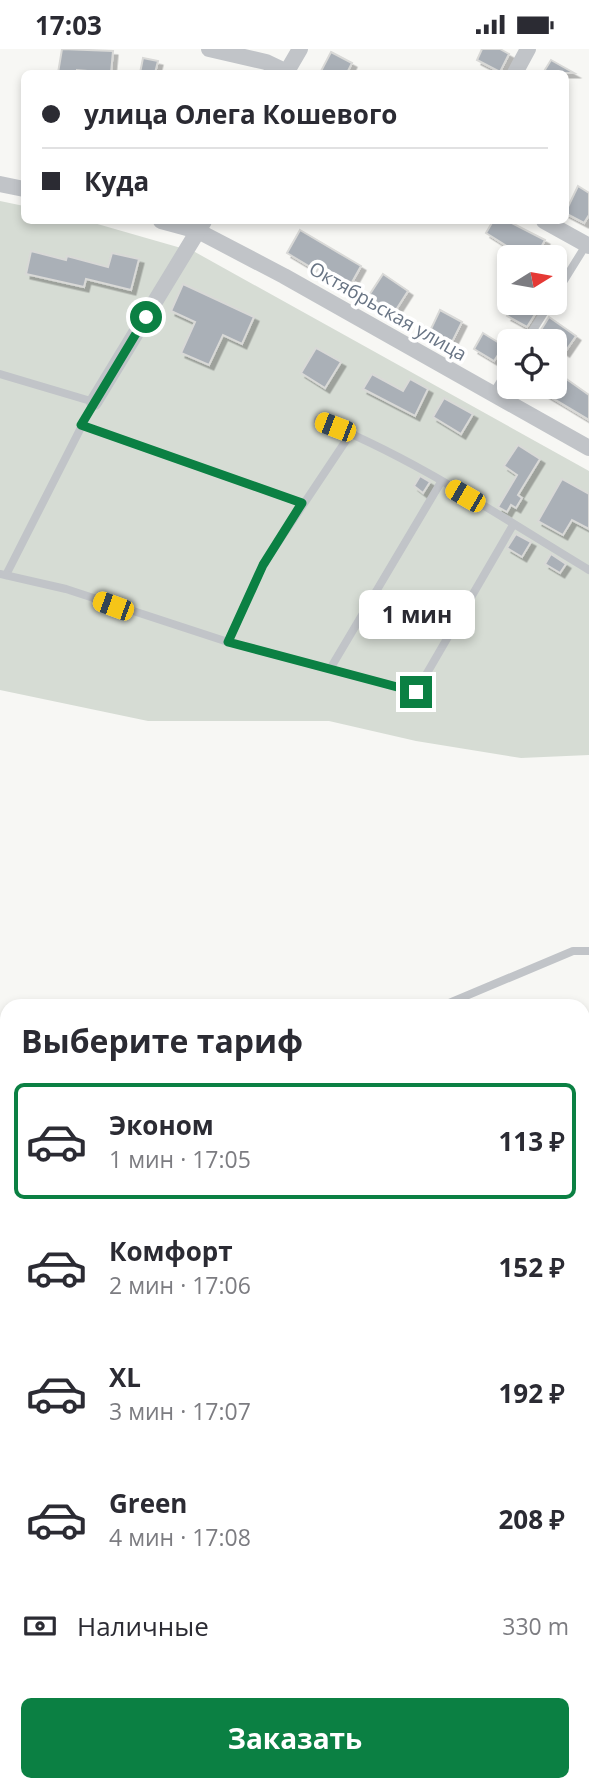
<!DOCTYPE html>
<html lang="ru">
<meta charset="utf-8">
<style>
body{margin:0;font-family:"Open Sans",sans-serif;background:#f2f2f3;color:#2b2b33;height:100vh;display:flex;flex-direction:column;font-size:26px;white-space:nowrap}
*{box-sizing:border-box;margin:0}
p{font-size:23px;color:#7c7c81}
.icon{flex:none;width:38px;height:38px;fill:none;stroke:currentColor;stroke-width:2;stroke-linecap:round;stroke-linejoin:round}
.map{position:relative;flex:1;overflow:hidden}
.panel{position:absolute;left:0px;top:950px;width:590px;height:793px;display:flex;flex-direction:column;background:#fff;border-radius:21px 21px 0 0;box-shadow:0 4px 10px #0003}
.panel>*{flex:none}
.hud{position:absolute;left:21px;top:21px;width:548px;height:154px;border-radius:10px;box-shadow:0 4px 10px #0003;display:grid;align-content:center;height:154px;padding:0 21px;background:#fff}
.needle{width:46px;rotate:79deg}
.buttons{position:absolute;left:497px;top:196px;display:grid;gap:14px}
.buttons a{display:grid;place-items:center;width:70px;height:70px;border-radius:10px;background:#fff;box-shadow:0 4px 10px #0003;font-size:35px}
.end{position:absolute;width:32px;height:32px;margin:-16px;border:9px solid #0b8043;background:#fff;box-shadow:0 0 0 4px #fff}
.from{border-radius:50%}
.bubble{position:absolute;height:49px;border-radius:10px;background:#fff;box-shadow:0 4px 10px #0003;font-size:23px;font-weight:700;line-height:49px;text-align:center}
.car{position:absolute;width:21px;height:42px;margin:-21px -10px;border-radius:9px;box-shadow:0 0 5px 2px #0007;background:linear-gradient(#f5c518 24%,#345 0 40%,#f5c518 0 76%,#345 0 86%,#f5c518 0)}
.hud b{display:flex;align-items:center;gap:24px;height:66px;font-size:26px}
.hud b+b{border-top:2px solid #e1e1e2}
.hud i{width:18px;height:18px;background:#2b2b33}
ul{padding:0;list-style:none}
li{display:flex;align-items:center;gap:21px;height:116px;margin:0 14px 10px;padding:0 7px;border:4px solid transparent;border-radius:10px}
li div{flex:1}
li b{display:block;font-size:26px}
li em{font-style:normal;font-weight:700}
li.selected{border-color:#0b8043}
li>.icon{width:63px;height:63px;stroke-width:1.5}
h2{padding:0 21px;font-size:32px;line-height:84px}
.pay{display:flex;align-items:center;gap:18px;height:77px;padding:0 21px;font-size:26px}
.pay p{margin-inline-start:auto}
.cta{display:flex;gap:14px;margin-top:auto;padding:14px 21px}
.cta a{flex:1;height:80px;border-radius:10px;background:#0b8043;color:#fff;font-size:28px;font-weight:700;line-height:80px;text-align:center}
.status{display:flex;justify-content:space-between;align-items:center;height:49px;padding:0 35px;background:#fff;direction:ltr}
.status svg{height:19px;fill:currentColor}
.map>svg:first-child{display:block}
.green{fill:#d6dcd4}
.building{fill:#aab0b7;stroke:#d9d9d7;stroke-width:2;filter:url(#shadow)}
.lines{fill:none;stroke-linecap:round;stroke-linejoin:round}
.secondary-casing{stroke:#b3b7bd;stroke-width:24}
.service{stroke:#c1c4c8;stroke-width:8}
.minor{stroke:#c1c4c8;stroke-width:16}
.secondary{stroke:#fff;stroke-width:23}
.route{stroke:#0b8043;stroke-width:9}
.labels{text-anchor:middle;stroke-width:7;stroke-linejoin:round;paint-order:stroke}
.street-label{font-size:19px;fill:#687484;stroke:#fff}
</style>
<div class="status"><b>17:03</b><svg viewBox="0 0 49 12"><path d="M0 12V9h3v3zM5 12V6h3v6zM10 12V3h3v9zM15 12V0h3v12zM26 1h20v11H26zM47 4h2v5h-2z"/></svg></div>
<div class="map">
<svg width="589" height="1742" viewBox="0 0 589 1742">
<defs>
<filter id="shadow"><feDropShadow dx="4.5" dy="4.5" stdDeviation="0" flood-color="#0004"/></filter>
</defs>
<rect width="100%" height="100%" fill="#f7f7f4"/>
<polygon class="green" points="0,152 24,157 24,172 87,172 195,203 589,422 589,706 521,709 416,692 329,672 148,672 0,641"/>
<g class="building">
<polygon points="62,0 113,2 111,24 77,21 77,24 58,24"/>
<polygon points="482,0 500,0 509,5 500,23 477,11"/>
<polygon points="331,3 352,14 347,24 320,24"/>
<polygon points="143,9 158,12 155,24 140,24"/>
<polygon points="551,11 574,24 543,24"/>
<polygon points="578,137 589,144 589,166 584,174 565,164"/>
<polygon points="493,172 508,172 545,191 536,208 524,208 486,184"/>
<polygon points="300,181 361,217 351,235 320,217 317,222 287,204"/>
<polygon points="31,202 66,211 67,207 108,218 112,204 139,210 131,241 86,230 84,238 26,225"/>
<polygon points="383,225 408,242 394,264 368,248"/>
<polygon points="183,235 254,268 242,295 223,286 209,316 181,304 195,273 171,262"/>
<polygon points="515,254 542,254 527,278 507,267"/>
<polygon points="440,261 462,273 452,293 430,282"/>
<polygon points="549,268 576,287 565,303 555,296 555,292 549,292 539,284"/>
<polygon points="483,284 504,297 494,312 474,300"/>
<polygon points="316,299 341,313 325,339 301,324"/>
<polygon points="555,322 589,346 589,371 534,338 555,338"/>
<polygon points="372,325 403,342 410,330 428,340 415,367 363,340"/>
<polygon points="444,349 473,365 461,385 433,368"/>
<polygon points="518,396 540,410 518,446 522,449 516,459 511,456 507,463 498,458 517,426 504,417"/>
<polygon points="420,427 430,433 423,444 414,437"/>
<polygon points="562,430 589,445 589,480 572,471 563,486 538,472"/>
<polygon points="516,485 531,493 522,508 507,499"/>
<polygon points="551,505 566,515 560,524 545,515"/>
</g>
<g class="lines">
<defs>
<g id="secondary">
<polyline points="583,1623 589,1623"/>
<polyline points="0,1668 7,1666"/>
</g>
</defs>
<use href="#secondary" class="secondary-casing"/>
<g class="service">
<polyline points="555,246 586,196"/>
<polyline points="526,292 550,254"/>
<polyline points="0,325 94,353 6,526"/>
<polyline points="492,346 509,319"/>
<path d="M318,371c95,37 183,97 271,150"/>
<polyline points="81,376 302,454"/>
<polyline points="0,525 66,540 228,593 416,643 513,476"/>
<polyline points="228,593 263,516 351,384"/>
<polyline points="330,620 441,433"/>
<polyline points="442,957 573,902 589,902"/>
<polyline points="0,1209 7,1208"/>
<polyline points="583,1316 589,1316"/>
<polyline points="583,1379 589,1378"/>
<polyline points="583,1419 589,1419"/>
<polyline points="0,1638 7,1637"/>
<polyline points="219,1736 220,1742"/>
<polyline points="437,1736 443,1742"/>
<polyline points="420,1742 420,1736"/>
</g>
<g class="minor">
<polyline points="209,0 266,13 289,24"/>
<polyline points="286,24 300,0"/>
<polyline points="515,24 528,0"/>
<polyline points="0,135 24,140"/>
<polyline points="161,172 198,182 284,227 589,399"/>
<polyline points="544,172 589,197"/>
<polyline points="94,353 204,172"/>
</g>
<use href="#secondary" class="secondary"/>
</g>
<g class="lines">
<polyline class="route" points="146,268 81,376 302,454 263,516 228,593 416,643"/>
</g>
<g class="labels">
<g class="street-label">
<text transform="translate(388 262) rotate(30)" y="7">Октябрьская улица</text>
</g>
</g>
</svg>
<div class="buttons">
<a><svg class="needle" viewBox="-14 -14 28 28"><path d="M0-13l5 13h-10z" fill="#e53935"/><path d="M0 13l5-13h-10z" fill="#7c7c81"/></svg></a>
<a><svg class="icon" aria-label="locate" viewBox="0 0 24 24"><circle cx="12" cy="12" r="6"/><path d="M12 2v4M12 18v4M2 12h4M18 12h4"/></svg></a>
</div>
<i class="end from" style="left:146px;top:268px"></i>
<i class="end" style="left:416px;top:643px"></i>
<div class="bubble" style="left:359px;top:541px;width:116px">1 мин</div>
<i class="car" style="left:335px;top:378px;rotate:291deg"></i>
<i class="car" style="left:465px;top:447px;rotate:300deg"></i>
<i class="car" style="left:113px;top:557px;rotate:290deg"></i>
<div class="hud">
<b><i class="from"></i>улица Олега Кошевого</b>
<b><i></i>Куда</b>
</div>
<section class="panel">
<h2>Выберите тариф</h2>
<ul>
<li class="selected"><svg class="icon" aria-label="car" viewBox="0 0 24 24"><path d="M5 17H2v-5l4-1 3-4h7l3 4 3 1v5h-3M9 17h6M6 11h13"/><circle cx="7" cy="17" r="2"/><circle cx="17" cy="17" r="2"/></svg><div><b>Эконом</b><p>1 мин · 17:05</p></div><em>113 ₽</em></li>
<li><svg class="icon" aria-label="car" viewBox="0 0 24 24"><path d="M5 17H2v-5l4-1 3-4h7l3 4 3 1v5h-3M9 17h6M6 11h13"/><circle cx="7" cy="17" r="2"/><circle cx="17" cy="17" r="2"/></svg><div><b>Комфорт</b><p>2 мин · 17:06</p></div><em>152 ₽</em></li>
<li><svg class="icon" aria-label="car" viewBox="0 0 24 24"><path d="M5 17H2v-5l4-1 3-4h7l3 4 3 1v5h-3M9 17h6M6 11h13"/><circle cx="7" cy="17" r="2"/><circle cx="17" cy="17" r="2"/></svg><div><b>XL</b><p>3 мин · 17:07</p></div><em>192 ₽</em></li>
<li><svg class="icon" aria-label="car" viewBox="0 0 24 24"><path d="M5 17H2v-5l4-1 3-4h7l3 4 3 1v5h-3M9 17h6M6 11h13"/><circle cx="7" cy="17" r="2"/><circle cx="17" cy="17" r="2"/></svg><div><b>Green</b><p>4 мин · 17:08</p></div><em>208 ₽</em></li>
</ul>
<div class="pay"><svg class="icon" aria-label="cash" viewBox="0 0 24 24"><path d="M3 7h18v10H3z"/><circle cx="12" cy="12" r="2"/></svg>Наличные<p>330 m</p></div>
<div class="cta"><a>Заказать</a></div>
</section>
</div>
